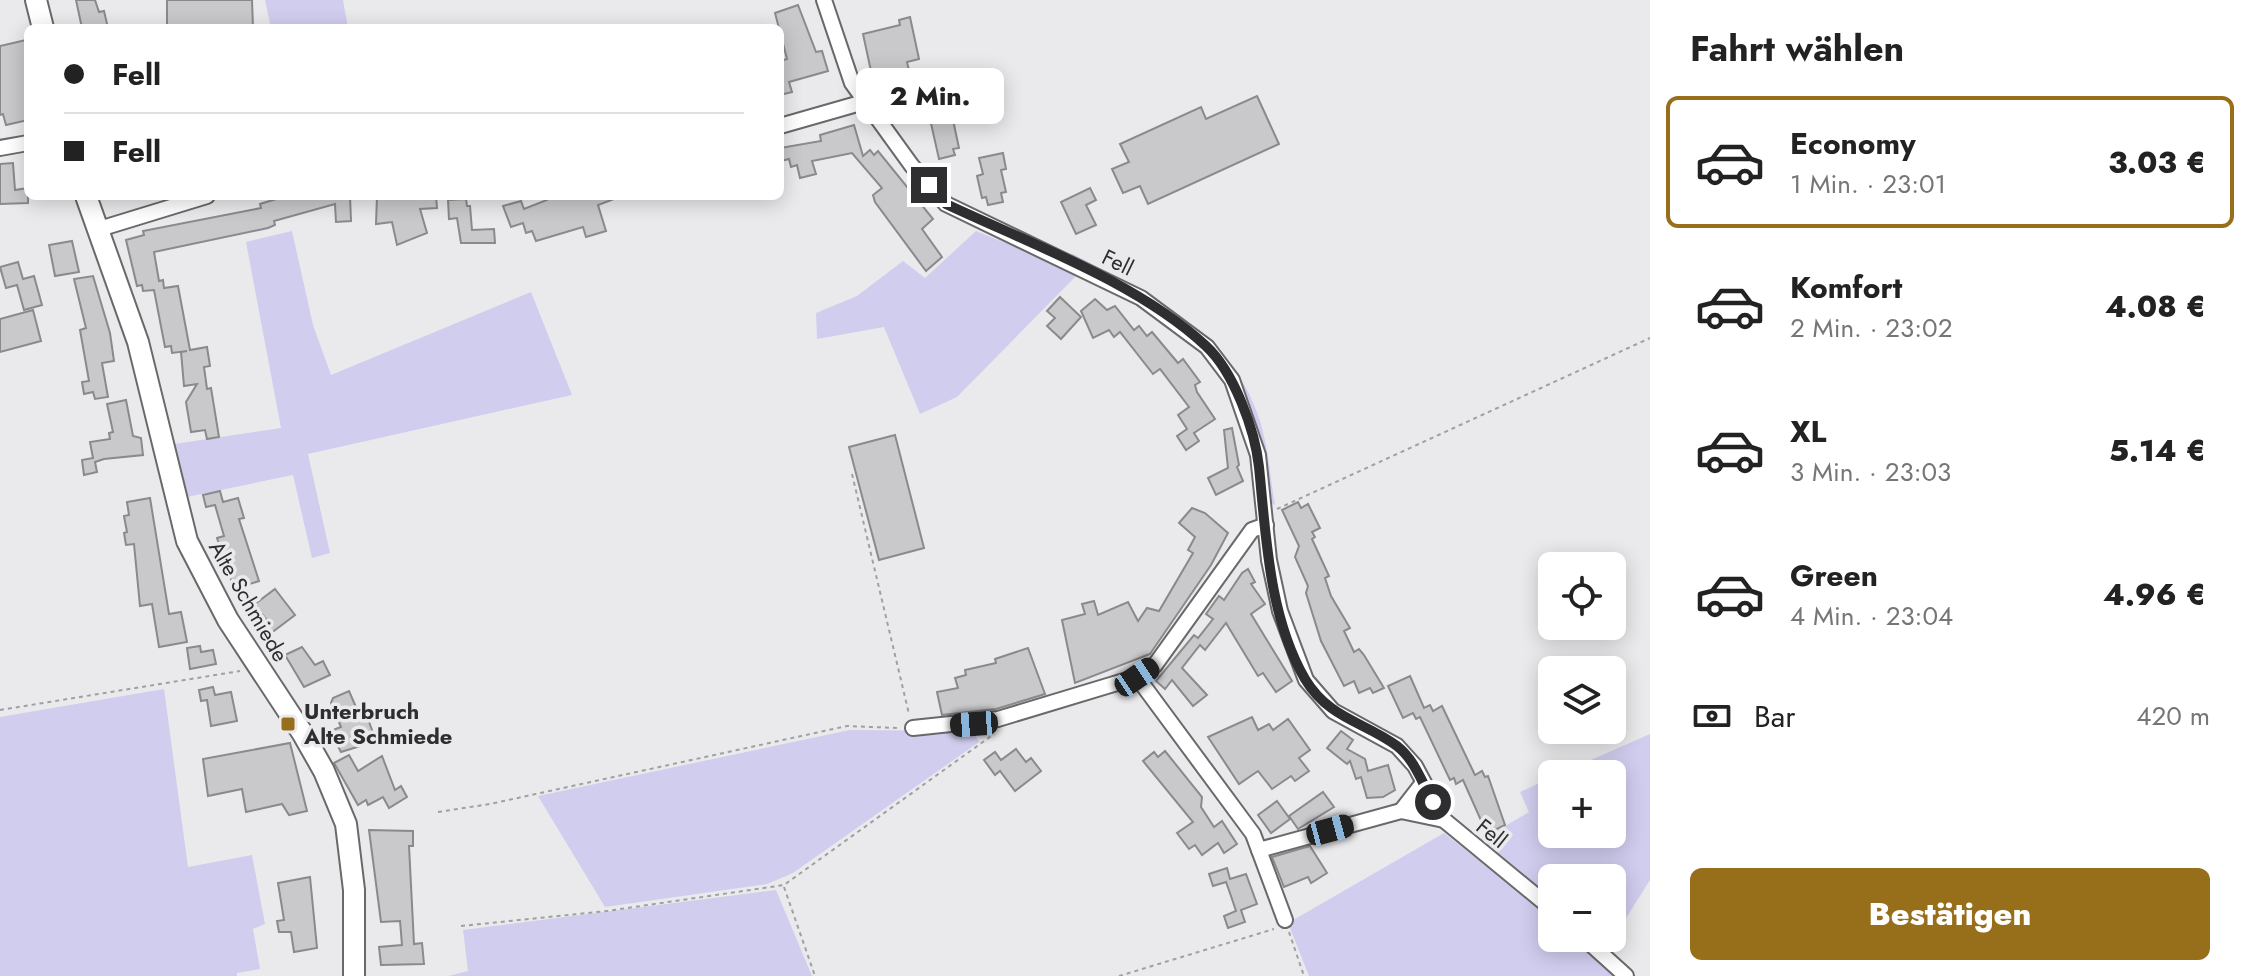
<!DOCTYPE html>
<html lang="de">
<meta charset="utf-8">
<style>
body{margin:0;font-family:Jost,sans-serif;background:#f6f6f6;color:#222;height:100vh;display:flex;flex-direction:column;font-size:30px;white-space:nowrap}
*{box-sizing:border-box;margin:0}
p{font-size:26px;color:#767676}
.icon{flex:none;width:44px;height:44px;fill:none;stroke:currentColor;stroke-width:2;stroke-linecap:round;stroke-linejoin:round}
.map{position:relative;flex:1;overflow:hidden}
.sheet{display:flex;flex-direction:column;background:#fff;width:600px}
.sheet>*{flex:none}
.guide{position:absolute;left:24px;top:24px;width:760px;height:176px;border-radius:12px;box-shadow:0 4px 20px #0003;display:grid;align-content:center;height:176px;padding:0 40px;background:#fff}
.tools{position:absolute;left:1538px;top:552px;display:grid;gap:16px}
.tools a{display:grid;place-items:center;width:88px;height:88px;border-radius:12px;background:#fff;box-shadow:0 4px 20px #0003;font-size:40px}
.end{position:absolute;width:36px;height:36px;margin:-18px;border:10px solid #2e2d2f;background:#fff;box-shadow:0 0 0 4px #fff}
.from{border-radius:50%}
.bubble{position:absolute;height:56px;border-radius:12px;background:#fff;box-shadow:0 4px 20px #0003;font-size:26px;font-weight:800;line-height:56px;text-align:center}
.car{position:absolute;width:24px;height:48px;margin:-24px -12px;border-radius:10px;box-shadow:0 0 6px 2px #0007;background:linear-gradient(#222 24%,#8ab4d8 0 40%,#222 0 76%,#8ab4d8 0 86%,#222 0)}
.guide b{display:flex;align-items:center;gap:28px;height:76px;font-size:30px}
.guide b+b{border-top:2px solid #e0e0e0}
.guide i{width:20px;height:20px;background:#222}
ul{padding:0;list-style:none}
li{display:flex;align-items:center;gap:24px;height:132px;margin:0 16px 12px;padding:0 24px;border:4px solid transparent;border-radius:12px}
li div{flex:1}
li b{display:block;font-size:30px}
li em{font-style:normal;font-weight:800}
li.current{border-color:#976e1a}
li>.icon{width:72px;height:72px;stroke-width:1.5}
h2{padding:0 40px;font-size:36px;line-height:96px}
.pay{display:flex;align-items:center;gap:20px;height:88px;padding:0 40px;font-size:30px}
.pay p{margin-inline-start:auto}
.button{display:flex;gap:16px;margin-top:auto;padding:16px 40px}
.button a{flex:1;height:92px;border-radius:12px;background:#976e1a;color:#fff;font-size:32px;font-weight:800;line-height:92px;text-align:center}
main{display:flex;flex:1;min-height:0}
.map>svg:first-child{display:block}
.green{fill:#d0cdef}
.building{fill:#c9c9cc;stroke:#8a898c;stroke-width:2}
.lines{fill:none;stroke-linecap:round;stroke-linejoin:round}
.street-casing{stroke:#69696c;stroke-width:18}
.secondary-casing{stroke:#69696c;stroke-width:24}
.path{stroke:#a0a0a2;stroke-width:2;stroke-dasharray:4 4;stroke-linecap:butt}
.street{stroke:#fff;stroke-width:14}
.secondary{stroke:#fff;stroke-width:20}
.route{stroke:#2e2d2f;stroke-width:10}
.poi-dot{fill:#976e1a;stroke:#eaeaed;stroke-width:3}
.labels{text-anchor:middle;stroke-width:7;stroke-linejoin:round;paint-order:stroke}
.street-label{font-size:22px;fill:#2e2d2f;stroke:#eaeaed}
.poi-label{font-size:22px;font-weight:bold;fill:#2e2d2f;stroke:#eaeaed;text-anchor:start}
</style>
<main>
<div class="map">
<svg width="1650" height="976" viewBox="0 0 1650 976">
<rect width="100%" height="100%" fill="#eaeaed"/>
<g class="green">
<polygon points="265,0 343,0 348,28 271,28"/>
<polygon points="292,231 313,325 331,375 531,292 572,395 308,454 330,553 312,558 293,475 187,497 174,444 281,428 246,242"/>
<polygon points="976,231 1053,262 1076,276 957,397 920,414 884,327 817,339 816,313 857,296 903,261 925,278"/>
<path d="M1073,254c73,39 156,76 185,161 10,28 12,61 17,90l-7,-3 -19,-84 -55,-84 -127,-78z"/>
<polygon points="164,689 188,867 252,855 265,924 253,929 260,969 237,973 237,976 0,976 0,717"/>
<polygon points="850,730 973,731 979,742 793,873 767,884 605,907 538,796"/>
<polygon points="1650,734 1650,880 1606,950 1593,938 1612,938 1612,878 1552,878 1552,905 1476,843 1529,812 1520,792 1552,777 1552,834 1612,834 1612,774 1559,774"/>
<polygon points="1444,833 1552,918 1552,938 1578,938 1618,976 1309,976 1288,923"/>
<polygon points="776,890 812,976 448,976 468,971 463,930"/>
</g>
<g class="building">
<polygon points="76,0 95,0 99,12 104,11 108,28 82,28"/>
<polygon points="167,0 252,0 253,28 167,28"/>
<polygon points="798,5 816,52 822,51 828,71 789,82 792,92 780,95 780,61 787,59 775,13"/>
<polygon points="910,17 919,59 907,62 914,91 921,89 925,105 901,110 894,81 874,85 863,34 900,25 899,20"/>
<polygon points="26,40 28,120 6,125 3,114 0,115 0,46"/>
<polygon points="1257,96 1279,144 1148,204 1140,186 1123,193 1112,169 1129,162 1120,144 1201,107 1206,119"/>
<polygon points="947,115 949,121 953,120 959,148 953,149 955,155 939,159 930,119"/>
<polygon points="854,125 863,156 870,150 874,155 878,151 933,219 922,229 942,257 926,271 875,202 873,195 882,188 852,153 812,161 816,174 800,178 797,165 791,167 789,159 781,161 780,148 821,141 820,135"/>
<polygon points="1003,153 1006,169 1001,170 1006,192 1001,193 1003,202 988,205 986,197 982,198 977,176 983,174 979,158"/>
<polygon points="13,163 15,190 28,188 28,203 0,204 0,164"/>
<polygon points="1090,188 1096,200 1086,205 1096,225 1076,234 1061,202"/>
<polygon points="286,196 350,196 351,221 336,222 335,204 274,221 275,225 268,228 154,252 159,281 163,280 164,288 178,286 190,350 207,347 210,366 204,367 207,389 211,388 219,437 207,439 205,430 191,432 186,402 197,384 184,386 181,352 187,351 172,353 171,346 165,347 154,290 143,291 142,285 137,286 126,240 144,235 143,231 261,208 260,204"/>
<polygon points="377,196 436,196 437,208 420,209 427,233 397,245 392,222 376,224"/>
<polygon points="546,196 619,196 619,197 598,205 606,231 586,237 583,227 536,241 532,231 526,233 523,223 511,227 503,206 521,201 524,209 547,200"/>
<polygon points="466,199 467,206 470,206 472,230 494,229 495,243 461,243 457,218 449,219 448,200"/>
<polygon points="72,241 79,272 55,276 49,245"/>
<polygon points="18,262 23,279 34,276 42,305 24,310 17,285 6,288 0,267"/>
<polygon points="93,276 110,333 114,361 102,363 108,397 95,399 93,392 84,394 82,382 89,381 80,330 86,328 74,279"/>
<polygon points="1060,297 1081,317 1061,339 1047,326 1055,318 1047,311"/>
<polygon points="1095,299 1107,310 1115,306 1134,330 1139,326 1147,336 1152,332 1178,363 1183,359 1200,382 1195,385 1197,392 1215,419 1194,433 1199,441 1186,450 1177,436 1187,429 1178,415 1189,407 1160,369 1153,374 1120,332 1114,337 1109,330 1093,338 1081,311"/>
<polygon points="33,310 41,341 0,352 0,319"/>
<polygon points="126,400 133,436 141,438 143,455 104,459 95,462 97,472 84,475 82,460 93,458 90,442 110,439 109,433 113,432 107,404"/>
<polygon points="1232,428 1239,465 1237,467 1243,481 1216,495 1208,478 1228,468 1224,430"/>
<polygon points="895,435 924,548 879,560 849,447"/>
<polygon points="220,491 223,502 238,498 244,518 239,519 259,581 234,589 217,538 224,536 215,505 206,507 203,495"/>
<polygon points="150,498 169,614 181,612 187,642 159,647 152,604 140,606 134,544 126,545 124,533 127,532 124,516 129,515 127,502"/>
<polygon points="1298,502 1301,508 1308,504 1320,528 1312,532 1315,537 1312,539 1329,576 1325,578 1331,596 1350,628 1344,631 1354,652 1359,649 1364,655 1384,688 1373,693 1370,688 1359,693 1354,681 1344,686 1321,641 1306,593 1308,586 1295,557 1299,546 1282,510"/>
<polygon points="1192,508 1205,513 1228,533 1211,565 1150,654 1075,683 1062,620 1085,614 1082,604 1094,601 1098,615 1128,602 1138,621 1147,608 1159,611 1193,553 1188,550 1195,537 1179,523"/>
<polygon points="1248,569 1255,582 1251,584 1265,604 1251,614 1292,681 1276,692 1263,673 1258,676 1226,623 1205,650 1200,645 1182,668 1207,695 1193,706 1172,680 1165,689 1156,681 1194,635 1198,638 1213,619 1206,614 1219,596 1224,600 1242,573"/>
<polygon points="275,589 295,615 270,634 263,626 268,622 255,604"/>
<polygon points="200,646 201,652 213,650 216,664 190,669 187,648"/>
<polygon points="302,647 315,665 323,661 330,675 304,687 285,655"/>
<polygon points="1028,648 1045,694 996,709 942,715 937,692 958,688 955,678 966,675 965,670 996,663 995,659"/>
<polygon points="1410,676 1424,708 1430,705 1433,711 1442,706 1475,775 1482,771 1485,777 1488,776 1505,825 1487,834 1463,780 1456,784 1454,778 1450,780 1420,717 1416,719 1413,713 1403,718 1388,686"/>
<polygon points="213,687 215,695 231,692 237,721 211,726 207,700 201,701 199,690"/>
<polygon points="349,691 362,721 368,719 376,741 341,752 330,731 341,727 331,703 333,698"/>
<polygon points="1252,717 1258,730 1269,724 1273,730 1288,719 1310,750 1299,758 1309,771 1295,781 1291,776 1272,789 1258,771 1239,784 1208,737"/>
<polygon points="1341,731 1353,740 1347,749 1365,759 1368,771 1388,765 1395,790 1383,797 1367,798 1361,777 1356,779 1350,761 1347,764 1327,748"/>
<polygon points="290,743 307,811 289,815 282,804 246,812 242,789 208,796 203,759"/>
<polygon points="1016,749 1026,762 1031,758 1041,771 1015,791 1000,771 995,775 984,760 995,752 1001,760"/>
<polygon points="1165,751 1202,797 1201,807 1214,827 1222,821 1237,844 1224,853 1218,843 1202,855 1195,845 1189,849 1177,833 1193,822 1143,761 1154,752 1158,757"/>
<polygon points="349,755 358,771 382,756 395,790 401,786 407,797 389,808 383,797 368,805 366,800 358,805 334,763"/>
<polygon points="1323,792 1334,807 1298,829 1289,816"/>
<polygon points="1277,801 1290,819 1271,833 1258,815"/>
<polygon points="369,830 413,831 413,846 409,846 414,944 422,943 424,964 381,965 379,947 402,945 400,921 381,922"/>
<polygon points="1310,846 1327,873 1311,883 1308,877 1284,887 1272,857"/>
<polygon points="1227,868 1230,879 1246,874 1257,904 1241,910 1245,922 1228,928 1224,916 1236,911 1231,896 1226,882 1213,886 1209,874"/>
<polygon points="310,877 317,948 294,952 291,932 279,932 277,921 284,920 278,883"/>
</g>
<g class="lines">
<defs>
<g id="street">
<polyline points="824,0 852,83 912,166 946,204 1141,298 1207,347 1232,380 1258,455 1269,560 1280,611 1306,680 1333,711 1397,746 1415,766 1444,820 1552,909"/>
<polyline points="780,126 864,102"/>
<polyline points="0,148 28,143"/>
<polyline points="96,230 207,196"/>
<polyline points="1266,525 1252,530 1155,665 1137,677 1253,834 1259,850 1401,811 1444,820"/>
<polyline points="913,728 998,719 1137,677"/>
<polyline points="1401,811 1422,784"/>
<polyline points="1259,850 1285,920"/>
<polyline points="1584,938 1626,976"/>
</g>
<g id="secondary">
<polyline points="36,0 43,28"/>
<polyline points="86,196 138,342 187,541 228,620 303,734 324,771 346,824 354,890 354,976"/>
</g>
</defs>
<use href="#street" class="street-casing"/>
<use href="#secondary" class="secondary-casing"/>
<g class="path">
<polyline points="852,474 909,714"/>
<polyline points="1277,509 1650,338"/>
<polyline points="0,710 240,671"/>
<polyline points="438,812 490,804 847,726 897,728"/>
<polyline points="784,887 815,976"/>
<polyline points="461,926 607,911 784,885 994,734"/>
<polyline points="1289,932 1304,976"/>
<polyline points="1119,976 1274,929"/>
</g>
<use href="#street" class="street"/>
<use href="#secondary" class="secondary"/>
</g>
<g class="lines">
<path class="route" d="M929,185l17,19c85,40 191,78 260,142 28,26 49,84 53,121 7,69 10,150 46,212 24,40 60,43 92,67 18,14 25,37 36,56"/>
</g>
<rect class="poi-dot" x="280" y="716" width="16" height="16" rx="4"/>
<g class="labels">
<g class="street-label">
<text transform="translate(1118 262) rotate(26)" y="8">Fell</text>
<text transform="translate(249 601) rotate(60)" y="8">Alte Schmiede</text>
<text transform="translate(1492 833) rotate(39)" y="8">Fell</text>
</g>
<g class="poi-label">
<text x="304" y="719">Unterbruch<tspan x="304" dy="25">Alte Schmiede</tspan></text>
</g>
</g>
</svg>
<div class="tools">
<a><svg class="icon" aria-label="locate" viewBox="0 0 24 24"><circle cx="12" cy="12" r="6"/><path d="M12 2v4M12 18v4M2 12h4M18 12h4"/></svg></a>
<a><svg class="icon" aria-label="layers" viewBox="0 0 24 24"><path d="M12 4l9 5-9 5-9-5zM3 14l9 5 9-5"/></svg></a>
<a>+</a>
<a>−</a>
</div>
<i class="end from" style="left:1433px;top:802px"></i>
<i class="end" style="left:929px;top:185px"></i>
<div class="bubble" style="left:856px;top:68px;width:148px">2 Min.</div>
<i class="car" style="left:1137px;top:677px;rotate:56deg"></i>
<i class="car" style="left:974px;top:724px;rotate:266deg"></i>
<i class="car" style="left:1330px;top:830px;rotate:75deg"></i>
<div class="guide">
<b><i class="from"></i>Fell</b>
<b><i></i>Fell</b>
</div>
</div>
<section class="sheet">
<h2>Fahrt wählen</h2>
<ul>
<li class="current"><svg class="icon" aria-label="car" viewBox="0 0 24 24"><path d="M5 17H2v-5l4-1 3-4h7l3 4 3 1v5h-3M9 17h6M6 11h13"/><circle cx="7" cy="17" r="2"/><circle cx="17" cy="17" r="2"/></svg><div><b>Economy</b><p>1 Min. · 23:01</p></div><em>3.03 €</em></li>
<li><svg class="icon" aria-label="car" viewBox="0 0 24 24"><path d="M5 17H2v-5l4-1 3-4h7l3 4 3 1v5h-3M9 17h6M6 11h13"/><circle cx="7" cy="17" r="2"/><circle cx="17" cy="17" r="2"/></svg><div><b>Komfort</b><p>2 Min. · 23:02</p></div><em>4.08 €</em></li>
<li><svg class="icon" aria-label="car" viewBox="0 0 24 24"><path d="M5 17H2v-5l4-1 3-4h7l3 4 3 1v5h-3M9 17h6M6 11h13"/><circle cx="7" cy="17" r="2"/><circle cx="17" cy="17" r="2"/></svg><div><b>XL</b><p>3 Min. · 23:03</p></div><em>5.14 €</em></li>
<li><svg class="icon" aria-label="car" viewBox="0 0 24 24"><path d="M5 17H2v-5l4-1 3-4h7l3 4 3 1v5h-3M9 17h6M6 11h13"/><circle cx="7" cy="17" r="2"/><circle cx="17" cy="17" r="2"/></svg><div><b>Green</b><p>4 Min. · 23:04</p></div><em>4.96 €</em></li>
</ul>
<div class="pay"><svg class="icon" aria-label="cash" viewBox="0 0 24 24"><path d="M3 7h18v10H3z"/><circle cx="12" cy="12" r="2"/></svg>Bar<p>420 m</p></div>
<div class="button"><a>Bestätigen</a></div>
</section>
</main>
